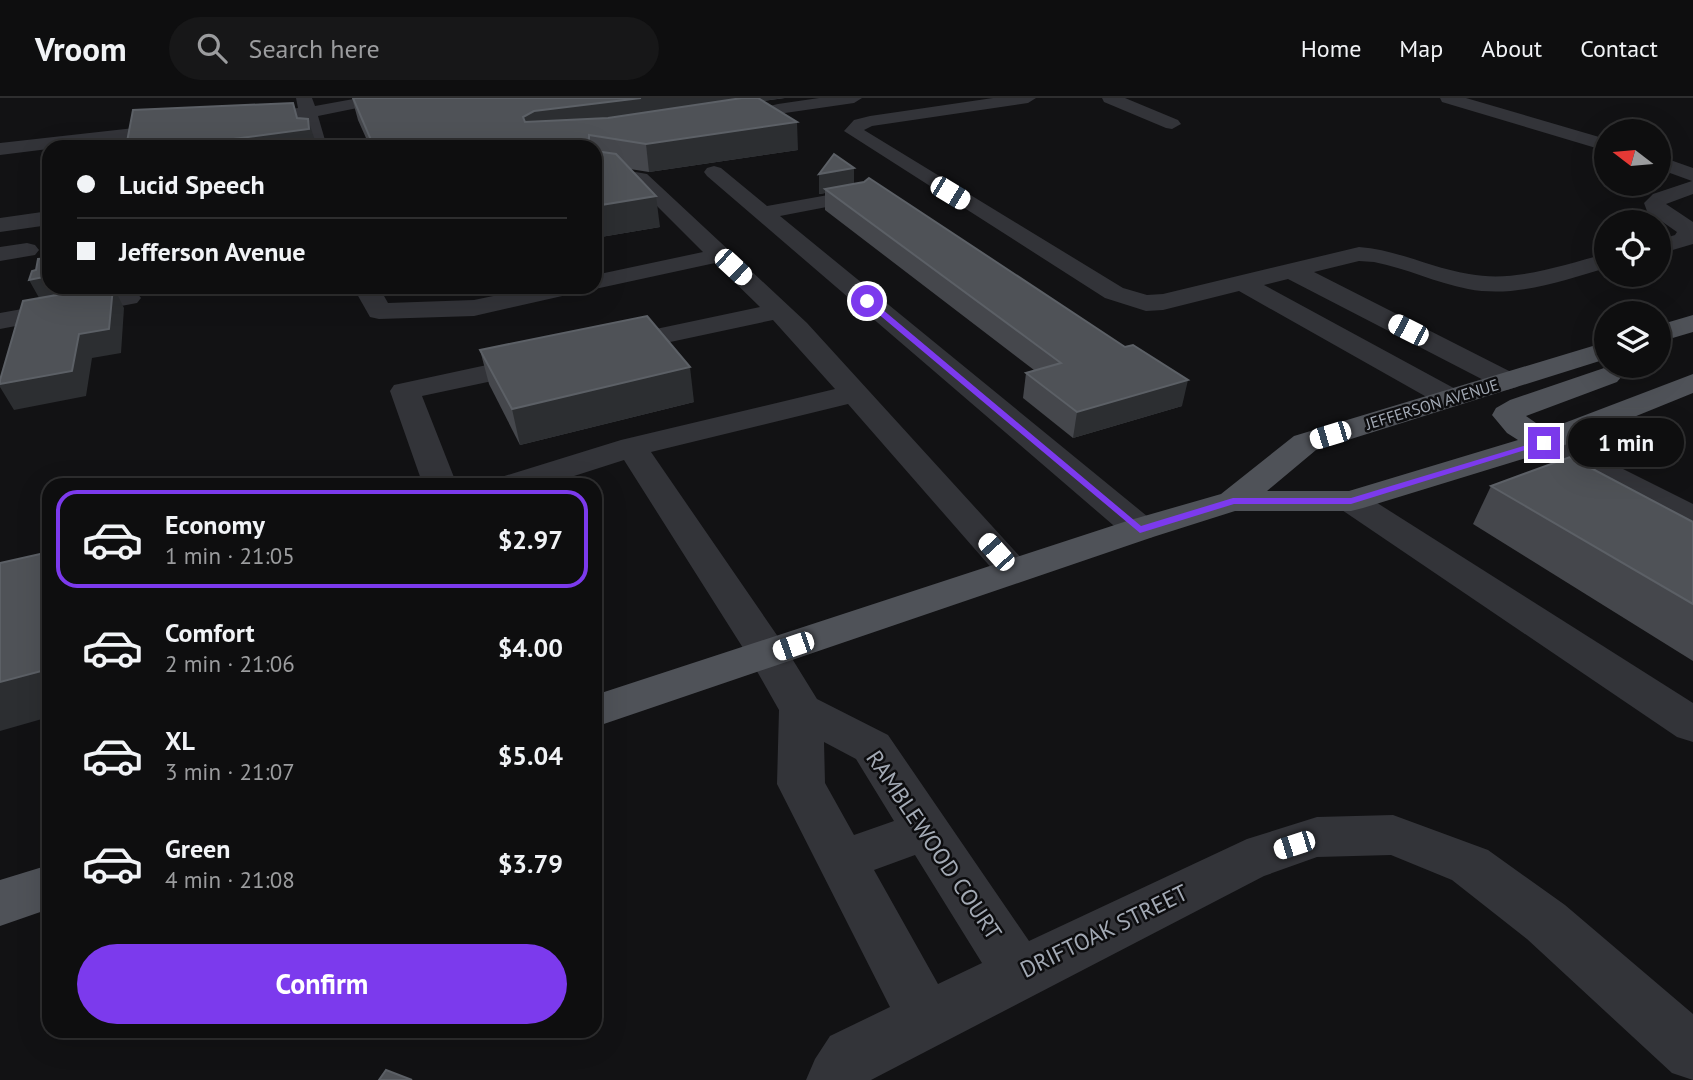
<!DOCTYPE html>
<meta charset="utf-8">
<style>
body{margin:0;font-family:"PT Sans",sans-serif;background:#171718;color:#f1f3f6;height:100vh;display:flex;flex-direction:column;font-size:26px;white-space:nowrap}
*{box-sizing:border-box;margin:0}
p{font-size:23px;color:#9b9c9e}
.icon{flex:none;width:38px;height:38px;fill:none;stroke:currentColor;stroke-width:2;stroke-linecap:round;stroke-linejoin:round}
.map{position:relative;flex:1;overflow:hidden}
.sheet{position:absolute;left:42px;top:380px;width:560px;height:560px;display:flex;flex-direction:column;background:#0e0e0f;border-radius:21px;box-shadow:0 7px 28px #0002,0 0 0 2px #2e2e2f}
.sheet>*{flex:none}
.banner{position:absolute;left:42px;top:42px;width:560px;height:154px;border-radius:21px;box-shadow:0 7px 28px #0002,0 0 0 2px #2e2e2f;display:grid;align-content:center;height:154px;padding:0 35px;background:#0e0e0f}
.needle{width:46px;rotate:286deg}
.tools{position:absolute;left:1594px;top:21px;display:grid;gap:14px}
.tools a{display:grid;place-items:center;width:77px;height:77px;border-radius:50%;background:#0e0e0f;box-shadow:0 7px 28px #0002,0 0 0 2px #2e2e2f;font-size:35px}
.end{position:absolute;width:32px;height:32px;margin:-16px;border:9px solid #7c3aed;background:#fff;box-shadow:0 0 0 4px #fff}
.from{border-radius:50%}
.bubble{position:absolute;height:49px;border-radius:24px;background:#0e0e0f;box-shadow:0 7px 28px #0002,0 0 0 2px #2e2e2f;font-size:23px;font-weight:700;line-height:49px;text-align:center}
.car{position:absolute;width:21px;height:42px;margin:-21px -10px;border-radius:9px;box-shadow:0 0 5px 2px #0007;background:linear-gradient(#fff 24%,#345 0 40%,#fff 0 76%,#345 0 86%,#fff 0)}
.banner b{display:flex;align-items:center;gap:24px;height:66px;font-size:26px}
.banner b+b{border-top:2px solid #2e2e2f}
.banner i{width:18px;height:18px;background:#f1f3f6}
ul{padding:12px 0 0;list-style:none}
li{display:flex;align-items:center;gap:21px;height:98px;margin:0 14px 10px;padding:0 21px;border:4px solid transparent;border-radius:21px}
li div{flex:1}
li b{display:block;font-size:26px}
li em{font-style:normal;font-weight:700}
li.active{border-color:#7c3aed}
li>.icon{width:63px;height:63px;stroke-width:1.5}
.button{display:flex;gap:14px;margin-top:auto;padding:14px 35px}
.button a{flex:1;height:80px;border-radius:42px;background:#7c3aed;color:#fff;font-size:28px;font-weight:700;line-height:80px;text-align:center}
header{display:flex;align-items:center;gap:42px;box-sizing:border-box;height:98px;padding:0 35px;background:#0e0e0f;border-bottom:2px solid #2e2e2f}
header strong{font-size:33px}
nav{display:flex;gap:38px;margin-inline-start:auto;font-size:24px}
.search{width:490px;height:63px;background:#171718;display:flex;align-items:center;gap:18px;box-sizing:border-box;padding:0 24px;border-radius:38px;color:#9b9c9e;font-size:26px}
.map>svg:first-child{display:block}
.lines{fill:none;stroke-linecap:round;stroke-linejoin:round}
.minor{fill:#333439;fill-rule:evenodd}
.major{fill:#4f5258;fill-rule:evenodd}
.wall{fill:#45474c}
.shaded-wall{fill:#2c2e31}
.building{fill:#4f5257;stroke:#5c6066;stroke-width:2}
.route{fill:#7c3aed}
.labels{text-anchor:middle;stroke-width:5;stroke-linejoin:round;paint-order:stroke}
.far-street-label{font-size:16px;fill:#a3aab5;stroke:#0d0d0f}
.near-street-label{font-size:23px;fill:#a3aab5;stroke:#0d0d0f}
</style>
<header>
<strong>Vroom</strong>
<div class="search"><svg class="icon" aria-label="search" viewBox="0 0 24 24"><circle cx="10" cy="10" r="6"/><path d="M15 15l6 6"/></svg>Search here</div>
<nav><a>Home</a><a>Map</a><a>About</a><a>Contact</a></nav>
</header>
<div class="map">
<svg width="1693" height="982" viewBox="0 0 1693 982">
<rect width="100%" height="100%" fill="#121214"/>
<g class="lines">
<g class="minor">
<polygon points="296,0 312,0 315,8 359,0 390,0 382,5 318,18 327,49 309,49 301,20 243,28 234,23 243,18 298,10"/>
<polygon points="819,0 862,0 854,5 778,16 725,29 716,24 719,20 778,6"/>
<path d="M993,0h43l-8,5 -156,23 -8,4 259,158 24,7 16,-1 196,-47c39,3 72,21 110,27 47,9 92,-9 137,-20v14c-44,13 -91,30 -138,21 -32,-6 -62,-21 -94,-27l-15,-1 -45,11 203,103 5,6 -5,6 -10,3 -10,-3 -209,-108 -24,6 197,107 4,6 -4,6 -11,3 -11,-3 -200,-113 -76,19 -17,1 -41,-13 -261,-167 10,-11 16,-4z"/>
<polygon points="1102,0 1125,0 1178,22 1181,26 1172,31 1166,30 1104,4"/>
<polygon points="1440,0 1466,0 1606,41 1606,53 1442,4"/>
<polygon points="179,25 188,30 185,34 0,57 0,45"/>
<polygon points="1659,58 1693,70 1693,96 1666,106 1693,124 1693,146 1659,156 1659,142 1675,137 1677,134 1647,113 1644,105 1653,96 1692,83 1659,71"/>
<path d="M595,67l52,9 160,149 226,248 -6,8 -13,4 -13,-4 -153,-175 -197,48 132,192 34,55 71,36 141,206 218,-102 70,-22 76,-2 95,35 77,55 128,109v66l-21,-7 -145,-134 -75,-59 -61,-25 -74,2 -53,19 -393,204h-65l9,-21 15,-23 60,-29 -113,-223 2,-74 -29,-51 -126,-199 -78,25h-53l5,-7 123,-38 214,-51 -62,-69 -159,34 -10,-2 -4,-6 4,-6 156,-33 -45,-44 -120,26 -9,-2h9v-12l108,-23 -69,-69 -39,-6zM824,644l32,17 38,62 -40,14 -29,-52zM915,757l67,108 -44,21 -64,-114z"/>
<polygon points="714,68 721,70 767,108 856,92 863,94 867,98 863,102 780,118 1153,423 1158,431 1153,439 1140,442 1127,439 707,78 704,74 707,70"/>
<polygon points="49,113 49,127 0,134 0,120"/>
<polygon points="27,145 35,147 39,152 35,157 0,163 0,149"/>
<polygon points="353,189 379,189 388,205 474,202 536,189 584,189 580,194 474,218 379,221 370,219"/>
<polygon points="128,192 137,195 141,200 137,205 0,231 0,215"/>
<polygon points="538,256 548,259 552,265 548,271 422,298 457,387 423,387 390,293 394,287"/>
<polygon points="1544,334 1555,337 1693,406 1693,431 1681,427 1533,351 1528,344 1533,337"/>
<polygon points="1351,393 1363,396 1693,605 1693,644 1677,639 1339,410 1334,403 1339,396"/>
</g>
<g class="major">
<polygon points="1693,217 1693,234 1659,244 1659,227"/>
<polygon points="1606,244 1606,261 1316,352 1267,393 1349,393 1518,342 1507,335 1492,317 1496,310 1510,302 1607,269 1617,272 1622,278 1617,284 1526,318 1546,332 1693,276 1693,295 1555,351 1363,410 1351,413 1235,413 1153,439 595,629 595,597 1127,423 1221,396 1294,338"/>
<polygon points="49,767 49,811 0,828 0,782"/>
</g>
</g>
<g class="wall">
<polygon points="352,0 785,0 763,3 798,52 649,74 630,71 660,129 595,140 595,49 370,49 358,22"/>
<polygon points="854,70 854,86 1182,308 1073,340 1023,300 1026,275 1034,272 825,112 825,95 819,96 819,76"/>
<polygon points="480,252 694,304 520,347 489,286"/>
<polygon points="1491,388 1693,424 1693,563 1473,426"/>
</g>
<g class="shaded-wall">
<polygon points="641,0 784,0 739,6 529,47 523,19 534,13"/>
<polygon points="308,21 317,49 172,49"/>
<polygon points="797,24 798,52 649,74 646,46"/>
<polygon points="854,70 854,90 825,91 825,95 819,96 819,76"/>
<polygon points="656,98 660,129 595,140 595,108"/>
<polygon points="49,178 49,189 126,189 115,192 124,210 121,255 92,260 86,298 14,312 0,289 0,286 42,205 29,182"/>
<polygon points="403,189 438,189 404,195"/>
<polygon points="690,269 694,304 520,347 512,311"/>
<polygon points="1188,282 1182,308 1073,340 1077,314"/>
<polygon points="49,571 49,619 0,633 0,584"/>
</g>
<g class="building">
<polygon points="353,0 641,0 534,13 523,19 525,24 608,20 742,0 758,0 797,24 646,46 589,37 589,49 374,49"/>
<polygon points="293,5 297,20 308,21 309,31 172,49 126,49 133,12"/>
<polygon points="595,53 616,56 656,98 595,108"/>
<polygon points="834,56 854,70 819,76"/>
<polygon points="869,80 1125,249 1133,247 1188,282 1077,314 1026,275 1061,265 825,91 864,84"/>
<polygon points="49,160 49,178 29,182 32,173 36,172 38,161"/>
<polygon points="102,189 113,189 109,231 79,236 72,273 0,286 0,282 23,203"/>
<polygon points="647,218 690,269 512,311 480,252"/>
<polygon points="1570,359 1693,424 1693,506 1491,388"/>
<polygon points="49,454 49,571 0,584 0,465"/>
<polygon points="386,972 412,982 379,982"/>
</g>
<polygon class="route" points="864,201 870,201 1141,428 1233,400 1351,400 1540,343 1548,345 1351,406 1234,406 1140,435 864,204"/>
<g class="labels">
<g class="far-street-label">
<text transform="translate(1432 306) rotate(-17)" y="6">JEFFERSON AVENUE</text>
</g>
<g class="near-street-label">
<text transform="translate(934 747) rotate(56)" y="8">RAMBLEWOOD COURT</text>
<text transform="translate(1104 833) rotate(-26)" y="8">DRIFTOAK STREET</text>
</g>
</g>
</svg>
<div class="tools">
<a><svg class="needle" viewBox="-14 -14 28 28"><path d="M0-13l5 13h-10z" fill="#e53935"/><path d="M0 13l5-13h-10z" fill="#9b9c9e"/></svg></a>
<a><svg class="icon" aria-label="locate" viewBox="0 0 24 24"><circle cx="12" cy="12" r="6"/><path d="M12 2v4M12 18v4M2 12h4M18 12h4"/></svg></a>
<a><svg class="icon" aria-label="layers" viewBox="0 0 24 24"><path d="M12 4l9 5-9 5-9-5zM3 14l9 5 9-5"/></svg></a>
</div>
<i class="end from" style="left:867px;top:203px"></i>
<i class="end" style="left:1544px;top:345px"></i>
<div class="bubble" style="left:1568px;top:320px;width:116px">1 min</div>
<i class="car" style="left:950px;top:95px;rotate:121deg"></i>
<i class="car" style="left:733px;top:169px;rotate:133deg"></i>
<i class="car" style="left:1408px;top:232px;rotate:297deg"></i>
<i class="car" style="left:1330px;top:337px;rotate:253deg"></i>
<i class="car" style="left:996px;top:454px;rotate:318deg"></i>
<i class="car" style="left:793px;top:548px;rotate:251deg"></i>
<i class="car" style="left:1294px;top:747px;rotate:252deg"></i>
<div class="banner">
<b><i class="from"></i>Lucid Speech</b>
<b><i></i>Jefferson Avenue</b>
</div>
<section class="sheet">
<ul>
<li class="active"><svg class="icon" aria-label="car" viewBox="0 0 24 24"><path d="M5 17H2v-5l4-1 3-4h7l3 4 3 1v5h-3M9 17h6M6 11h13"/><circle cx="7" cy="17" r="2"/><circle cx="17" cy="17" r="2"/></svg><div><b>Economy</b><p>1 min · 21:05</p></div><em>$2.97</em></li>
<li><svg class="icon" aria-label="car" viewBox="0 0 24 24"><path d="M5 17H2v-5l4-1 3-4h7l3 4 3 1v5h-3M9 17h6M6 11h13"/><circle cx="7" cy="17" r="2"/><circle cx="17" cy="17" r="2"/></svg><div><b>Comfort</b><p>2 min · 21:06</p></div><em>$4.00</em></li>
<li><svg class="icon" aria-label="car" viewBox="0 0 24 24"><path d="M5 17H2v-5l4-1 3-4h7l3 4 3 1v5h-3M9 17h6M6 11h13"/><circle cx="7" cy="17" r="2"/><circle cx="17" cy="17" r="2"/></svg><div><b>XL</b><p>3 min · 21:07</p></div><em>$5.04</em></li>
<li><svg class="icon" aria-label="car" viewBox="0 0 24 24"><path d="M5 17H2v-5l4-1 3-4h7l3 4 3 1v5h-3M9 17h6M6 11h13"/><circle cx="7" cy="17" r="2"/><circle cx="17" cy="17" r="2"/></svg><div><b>Green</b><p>4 min · 21:08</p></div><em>$3.79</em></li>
</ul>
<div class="button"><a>Confirm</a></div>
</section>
</div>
